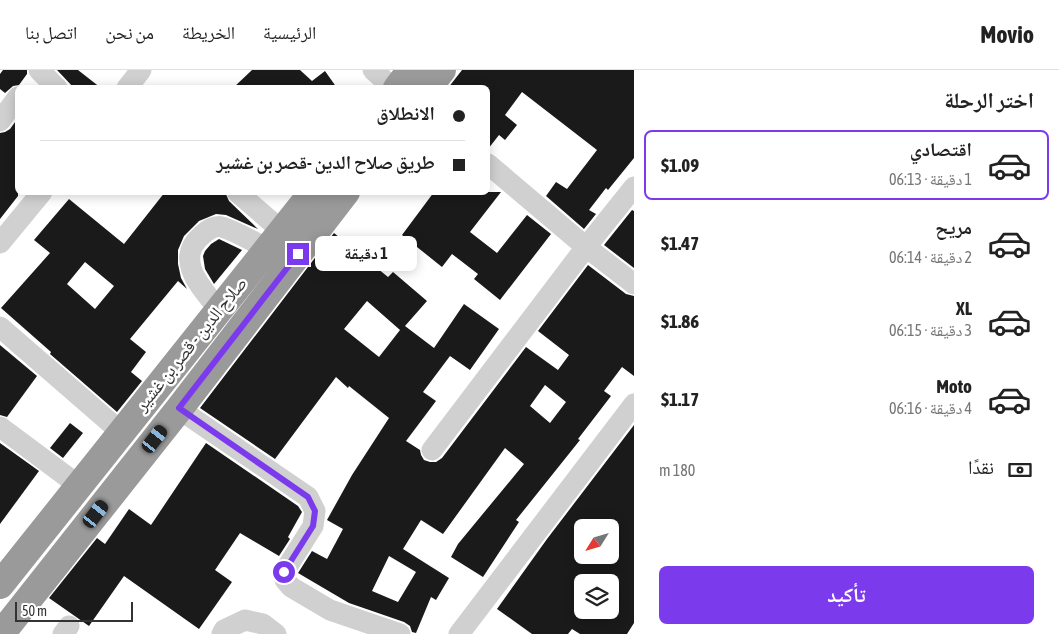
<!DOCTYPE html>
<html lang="ar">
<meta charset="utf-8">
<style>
body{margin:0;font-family:"Asap Condensed","Noto Naskh Arabic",sans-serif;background:#f6f6f6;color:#222;direction:rtl;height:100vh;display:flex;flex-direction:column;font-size:19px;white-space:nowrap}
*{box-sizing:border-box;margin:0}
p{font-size:16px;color:#767676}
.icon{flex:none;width:28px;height:28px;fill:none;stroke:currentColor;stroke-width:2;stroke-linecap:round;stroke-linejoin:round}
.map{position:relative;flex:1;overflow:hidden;direction:ltr}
.sheet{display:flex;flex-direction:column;background:#fff;width:425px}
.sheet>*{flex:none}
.top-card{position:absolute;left:15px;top:15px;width:475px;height:110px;border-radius:8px;box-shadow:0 2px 12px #0003;direction:rtl;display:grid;align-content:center;height:110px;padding:0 25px;background:#fff}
.needle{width:32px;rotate:233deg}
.controls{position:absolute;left:574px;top:449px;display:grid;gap:10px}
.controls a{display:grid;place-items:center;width:45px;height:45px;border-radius:8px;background:#fff;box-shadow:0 2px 12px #0003;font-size:25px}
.scale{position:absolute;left:15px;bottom:12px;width:118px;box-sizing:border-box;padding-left:5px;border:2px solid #333;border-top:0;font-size:14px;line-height:18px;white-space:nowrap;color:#333;-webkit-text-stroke:4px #fff;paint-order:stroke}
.end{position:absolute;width:22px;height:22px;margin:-11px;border:6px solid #7c3aed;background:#fff;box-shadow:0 0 0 2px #fff}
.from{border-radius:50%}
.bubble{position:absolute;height:35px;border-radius:8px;background:#fff;box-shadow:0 2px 12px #0003;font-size:16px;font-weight:700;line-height:35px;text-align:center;direction:rtl}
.car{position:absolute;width:15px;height:30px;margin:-15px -8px;border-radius:6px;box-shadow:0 0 4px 1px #0007;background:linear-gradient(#222 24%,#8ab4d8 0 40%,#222 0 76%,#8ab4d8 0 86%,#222 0)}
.top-card b{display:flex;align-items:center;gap:18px;height:48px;font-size:19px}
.top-card b+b{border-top:1px solid #e0e0e0}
.top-card i{width:12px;height:12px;background:#222}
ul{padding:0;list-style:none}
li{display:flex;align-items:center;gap:15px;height:70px;margin:0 10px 8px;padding:0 15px;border:2px solid transparent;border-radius:8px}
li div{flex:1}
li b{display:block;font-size:19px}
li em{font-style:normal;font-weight:700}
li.on{border-color:#7c3aed}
li>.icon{width:45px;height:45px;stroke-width:1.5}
h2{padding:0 25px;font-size:22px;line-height:60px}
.pay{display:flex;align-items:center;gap:12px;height:55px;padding:0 25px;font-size:19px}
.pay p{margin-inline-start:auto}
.button{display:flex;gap:10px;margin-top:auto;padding:10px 25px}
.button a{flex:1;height:58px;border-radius:8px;background:#7c3aed;color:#fff;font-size:20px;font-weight:700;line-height:58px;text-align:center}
header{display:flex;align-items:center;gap:30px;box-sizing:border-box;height:70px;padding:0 25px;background:#fff;border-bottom:1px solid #e0e0e0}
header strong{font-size:24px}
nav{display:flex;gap:28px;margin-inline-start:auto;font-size:18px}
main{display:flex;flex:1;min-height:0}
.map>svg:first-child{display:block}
.building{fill:#1a1a1a;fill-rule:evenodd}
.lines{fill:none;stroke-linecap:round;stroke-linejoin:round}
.minor{stroke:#d0d0d0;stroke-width:21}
.highway{stroke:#9a9a9a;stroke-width:28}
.route{stroke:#7c3aed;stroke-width:6}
.labels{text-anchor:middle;stroke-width:5;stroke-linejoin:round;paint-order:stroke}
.street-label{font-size:18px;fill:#333;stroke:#fff}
</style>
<header>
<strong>Movio</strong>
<nav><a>الرئيسية</a><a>الخريطة</a><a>من نحن</a><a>اتصل بنا</a></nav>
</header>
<main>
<section class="sheet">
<h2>اختر الرحلة</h2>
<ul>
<li class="on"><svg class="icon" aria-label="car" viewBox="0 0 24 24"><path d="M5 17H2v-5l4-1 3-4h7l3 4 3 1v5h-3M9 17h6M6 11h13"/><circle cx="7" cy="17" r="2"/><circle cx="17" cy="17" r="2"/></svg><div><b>اقتصادي</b><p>1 دقيقة · 06:13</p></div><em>$1.09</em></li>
<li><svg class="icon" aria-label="car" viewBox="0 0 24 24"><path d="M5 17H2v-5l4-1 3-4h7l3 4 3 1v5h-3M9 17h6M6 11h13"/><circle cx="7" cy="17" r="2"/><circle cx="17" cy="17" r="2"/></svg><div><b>مريح</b><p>2 دقيقة · 06:14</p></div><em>$1.47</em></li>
<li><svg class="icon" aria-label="car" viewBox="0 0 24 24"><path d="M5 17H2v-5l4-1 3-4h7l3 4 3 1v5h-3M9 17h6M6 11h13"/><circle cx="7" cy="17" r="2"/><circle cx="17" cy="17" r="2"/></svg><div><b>XL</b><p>3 دقيقة · 06:15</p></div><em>$1.86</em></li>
<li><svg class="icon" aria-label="car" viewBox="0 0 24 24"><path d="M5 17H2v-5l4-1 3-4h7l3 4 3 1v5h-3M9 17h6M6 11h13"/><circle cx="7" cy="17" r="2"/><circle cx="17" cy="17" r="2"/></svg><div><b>Moto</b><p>4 دقيقة · 06:16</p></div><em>$1.17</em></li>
</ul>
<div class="pay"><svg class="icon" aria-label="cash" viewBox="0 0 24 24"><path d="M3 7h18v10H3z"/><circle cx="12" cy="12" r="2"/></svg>نقدًا<p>180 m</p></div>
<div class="button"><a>تأكيد</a></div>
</section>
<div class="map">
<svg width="634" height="564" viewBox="0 0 634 564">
<rect width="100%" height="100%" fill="#fff"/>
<g class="building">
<polygon points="3,0 27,0 27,4 19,15 13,16 5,23 0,19 0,4"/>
<polygon points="57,0 78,0 101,18 74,18"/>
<polygon points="252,0 300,0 312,11 325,1 337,18 233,18"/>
<polygon points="462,0 634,0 634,88 608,120 606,118 589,140 596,144 584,159 546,126 556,112 567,119 597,80 522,22 505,45 517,55 505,70 499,65 488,79 488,18 448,18"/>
<polygon points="18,48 18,126 0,149 0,63 5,62 10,59"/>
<path d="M165,122h60l4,9 29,28 -32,-14 -10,-1 -17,7 -15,15 -6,14v14l3,14 6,11 -9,-8 -48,58 16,13 -15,20 11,9 -25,31 -67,-58 1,-2 -50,-44 49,-55 -16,-13 35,-41 55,45zM85,192l29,24 -19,23 -28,-25z"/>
<polygon points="434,122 501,122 470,162 497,183 527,145 551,164 500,230 474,209 478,204 452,184 442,197 402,165"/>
<polygon points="632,140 634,141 634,198 604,175"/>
<path d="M334,163l54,44 5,-5 34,29 -22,25 29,22 30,-44 35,25 -29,41 -20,-14 -27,36 13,9 -30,40 14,9 1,5 3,5 6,2h6l6,-4 84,-111 32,23 11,-15 -31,-24 50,-66 38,29 8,2v80l-12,-9 -18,24 7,5 -33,43 2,1 -64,80 3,2 -36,55 -32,-20 7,-13 66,-80 -19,-16 -62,86 -22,-14 -18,29 46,29 -13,22 -5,-3 -15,36 -4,-1 -2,-6 -6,-4 -55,-19 -51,-30 14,-22 15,8 16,-30 -16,-9 25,-45 37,-57 -40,-32 -1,2 -12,-11 -61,82 -75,-51zM367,231l33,29 -21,27 -35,-28zM545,315l21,17 -16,21 -20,-17zM389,486l27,16 -18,30 -26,-11z"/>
<polygon points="219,169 242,180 214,214 205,199 203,186 205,181 211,174"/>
<polygon points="0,275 37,306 7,347 0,345"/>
<polygon points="70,353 83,363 63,388 50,378"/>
<path d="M634,355v198l-7,11h-47l-8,-5 -4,5h-36l-35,-25 50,-70zM582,458h28v27h-28zM582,512h28v28h-28z"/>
<polygon points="0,373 39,401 0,454"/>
<polygon points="206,373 298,436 302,442 288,467 290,469 279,486 240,463 215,500 232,512 199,559 124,506 89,556 49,528 97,468 105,474 129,439 151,455"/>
</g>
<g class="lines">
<g class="minor">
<polyline points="39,0 57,18"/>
<polyline points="373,0 393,18"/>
<polyline points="127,18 141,0"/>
<polyline points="0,51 18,27"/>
<polyline points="488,94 586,177 634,214"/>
<polyline points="237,122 282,161"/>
<polyline points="0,173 42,122"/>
<path d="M219,240c-17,-22 -46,-50 -17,-75 5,-5 13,-10 20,-8 16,5 31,15 46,22"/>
<polyline points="0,257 121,362"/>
<polyline points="179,339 308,427 315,441 313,456 284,502 285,510 291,517 330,540 400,564"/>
<polyline points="0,357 78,415"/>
<polyline points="432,380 586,177 634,117"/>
<polyline points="63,564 69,556"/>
<polyline points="222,564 224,560 245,550 263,554 276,564"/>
<polyline points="459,564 634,334"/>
</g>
<g class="highway">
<polyline points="397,18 411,0"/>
<polyline points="428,18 442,0"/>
<polyline points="0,515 313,122"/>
<polyline points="1,564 179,339 346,122"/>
</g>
</g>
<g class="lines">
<polyline class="route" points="284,502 313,456 315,441 308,427 179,338 298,184"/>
</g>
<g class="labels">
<g class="street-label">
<text transform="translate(191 274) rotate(-51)" y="6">صلاح الدين - قصر بن غشير</text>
</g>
</g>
</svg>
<div class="controls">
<a><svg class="needle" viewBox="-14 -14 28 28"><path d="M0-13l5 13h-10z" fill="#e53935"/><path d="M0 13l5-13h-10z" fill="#767676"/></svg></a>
<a><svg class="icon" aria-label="layers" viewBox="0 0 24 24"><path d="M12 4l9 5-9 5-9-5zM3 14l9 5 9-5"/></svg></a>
</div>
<div class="scale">50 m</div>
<i class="end from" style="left:284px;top:502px"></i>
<i class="end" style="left:298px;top:184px"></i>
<div class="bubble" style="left:315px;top:166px;width:102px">1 دقيقة</div>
<i class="car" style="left:155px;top:369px;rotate:38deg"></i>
<i class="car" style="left:96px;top:444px;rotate:38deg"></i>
<div class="top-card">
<b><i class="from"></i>الانطلاق</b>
<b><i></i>طريق صلاح الدين -قصر بن غشير</b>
</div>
</div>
</main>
